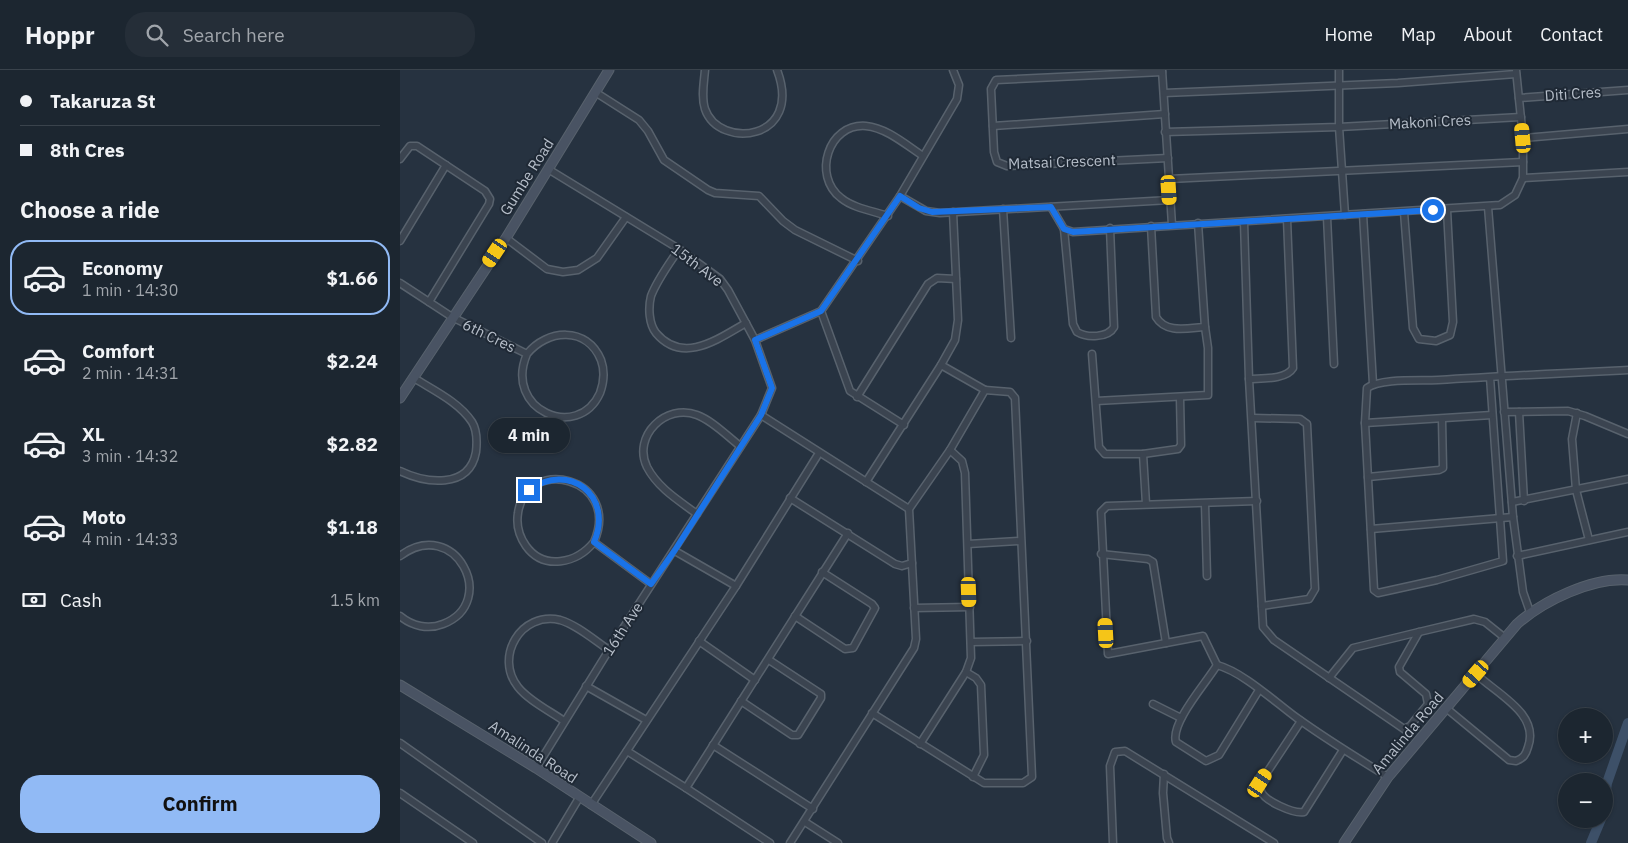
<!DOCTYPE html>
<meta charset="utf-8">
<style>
body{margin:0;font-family:"IBM Plex Sans",sans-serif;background:#252e38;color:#f1f3f6;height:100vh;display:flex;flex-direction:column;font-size:19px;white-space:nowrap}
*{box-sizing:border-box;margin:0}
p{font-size:16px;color:#a0a5ab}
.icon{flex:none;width:28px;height:28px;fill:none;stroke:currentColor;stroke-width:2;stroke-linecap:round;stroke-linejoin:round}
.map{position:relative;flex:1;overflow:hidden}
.drawer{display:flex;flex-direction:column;background:#1c2630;width:400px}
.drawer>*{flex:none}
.banner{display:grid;align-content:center;height:110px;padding:0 20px;background:#1c2630}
.fabs{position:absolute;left:1158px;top:638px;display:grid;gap:10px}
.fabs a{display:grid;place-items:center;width:55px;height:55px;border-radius:50%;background:#1c2630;box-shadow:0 1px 4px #0004,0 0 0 1px #3a434c;font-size:25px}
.end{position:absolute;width:22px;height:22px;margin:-11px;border:6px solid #1a73e8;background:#fff;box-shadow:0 0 0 2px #fff}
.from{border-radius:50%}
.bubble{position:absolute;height:35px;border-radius:18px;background:#1c2630;box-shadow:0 1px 4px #0004,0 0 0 1px #3a434c;font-size:16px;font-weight:700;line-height:35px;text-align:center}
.car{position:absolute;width:15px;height:30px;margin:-15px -8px;border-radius:6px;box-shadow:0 0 4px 1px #0007;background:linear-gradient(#f5c518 24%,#345 0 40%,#f5c518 0 76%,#345 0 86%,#f5c518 0)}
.banner b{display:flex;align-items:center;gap:18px;height:48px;font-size:19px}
.banner b+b{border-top:1px solid #3a434c}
.banner i{width:12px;height:12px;background:#f1f3f6}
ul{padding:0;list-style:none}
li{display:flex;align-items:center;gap:15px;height:75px;margin:0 10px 8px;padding:0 10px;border:2px solid transparent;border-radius:20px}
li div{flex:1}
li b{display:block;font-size:19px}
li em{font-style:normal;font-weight:700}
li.on{border-color:#91baf5}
li>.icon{width:45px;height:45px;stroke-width:1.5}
h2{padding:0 20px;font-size:22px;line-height:60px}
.pay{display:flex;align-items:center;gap:12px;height:55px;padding:0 20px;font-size:19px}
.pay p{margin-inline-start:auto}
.primary-button{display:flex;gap:10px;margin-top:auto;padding:10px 20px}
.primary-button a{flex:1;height:58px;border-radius:20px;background:#91baf5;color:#111;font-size:20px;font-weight:700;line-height:58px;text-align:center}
header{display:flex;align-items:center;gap:30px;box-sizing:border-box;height:70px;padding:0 25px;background:#1c2630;border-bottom:1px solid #3a434c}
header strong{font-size:24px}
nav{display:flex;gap:28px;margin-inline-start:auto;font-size:18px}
.search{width:350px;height:45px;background:#252e38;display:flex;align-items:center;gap:12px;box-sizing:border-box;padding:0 18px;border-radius:20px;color:#a0a5ab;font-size:19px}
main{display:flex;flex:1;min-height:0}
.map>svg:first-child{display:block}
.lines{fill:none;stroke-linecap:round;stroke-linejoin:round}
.river{stroke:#3d5068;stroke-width:10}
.street-casing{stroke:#58626d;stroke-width:9}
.secondary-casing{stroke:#58626d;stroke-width:11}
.street{stroke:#3b4450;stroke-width:6}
.secondary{stroke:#495363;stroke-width:9}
.route{stroke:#1a73e8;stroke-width:6}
.labels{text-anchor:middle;stroke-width:4;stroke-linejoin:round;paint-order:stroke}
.street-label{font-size:15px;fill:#b7bfca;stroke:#1f2935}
</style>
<header>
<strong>Hoppr</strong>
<div class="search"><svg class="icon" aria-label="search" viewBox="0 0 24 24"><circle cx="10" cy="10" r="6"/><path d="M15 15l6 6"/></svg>Search here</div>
<nav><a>Home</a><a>Map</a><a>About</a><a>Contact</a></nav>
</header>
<main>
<section class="drawer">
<div class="banner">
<b><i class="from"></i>Takaruza St</b>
<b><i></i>8th Cres</b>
</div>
<h2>Choose a ride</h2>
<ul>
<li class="on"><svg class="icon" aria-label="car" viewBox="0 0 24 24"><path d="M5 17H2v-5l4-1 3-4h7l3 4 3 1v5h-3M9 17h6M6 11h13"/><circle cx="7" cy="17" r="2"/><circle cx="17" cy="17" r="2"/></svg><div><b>Economy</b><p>1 min · 14:30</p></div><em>$1.66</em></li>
<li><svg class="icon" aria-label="car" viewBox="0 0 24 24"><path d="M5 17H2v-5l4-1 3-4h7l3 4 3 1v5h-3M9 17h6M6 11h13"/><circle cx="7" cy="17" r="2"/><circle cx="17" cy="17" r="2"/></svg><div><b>Comfort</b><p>2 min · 14:31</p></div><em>$2.24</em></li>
<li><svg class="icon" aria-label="car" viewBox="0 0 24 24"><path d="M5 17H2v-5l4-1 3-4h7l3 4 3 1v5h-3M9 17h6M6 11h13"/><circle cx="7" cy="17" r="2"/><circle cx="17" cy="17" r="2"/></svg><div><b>XL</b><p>3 min · 14:32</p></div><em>$2.82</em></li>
<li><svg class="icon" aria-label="car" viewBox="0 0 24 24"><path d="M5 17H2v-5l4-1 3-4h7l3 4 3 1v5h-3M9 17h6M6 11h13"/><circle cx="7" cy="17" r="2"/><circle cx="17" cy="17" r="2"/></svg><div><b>Moto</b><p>4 min · 14:33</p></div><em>$1.18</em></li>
</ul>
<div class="pay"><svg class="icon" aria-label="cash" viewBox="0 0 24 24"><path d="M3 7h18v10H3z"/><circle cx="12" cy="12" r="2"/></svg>Cash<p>1.5 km</p></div>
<div class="primary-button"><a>Confirm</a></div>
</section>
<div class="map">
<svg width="1228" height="773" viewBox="0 0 1228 773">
<rect width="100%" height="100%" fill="#263240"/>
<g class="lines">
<g class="river">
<polyline points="1204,734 1207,713 1228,653"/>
<polyline points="1191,773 1201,749"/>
</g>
<defs>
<g id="street">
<path d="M305,0c-1,12 -4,27 0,39 14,41 99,32 72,-39"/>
<polyline points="762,0 772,155"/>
<polyline points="939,0 939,57 945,145"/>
<polyline points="762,2 596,10 591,19 594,82 597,92 607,96 768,88"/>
<polyline points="195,22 239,50 248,61 264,90 308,120 315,123 359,126 383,151 395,160 458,191"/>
<polyline points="764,23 998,13 1116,4"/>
<polyline points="1119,28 1228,20"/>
<polyline points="593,56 765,44"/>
<polyline points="765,62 939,57 1121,47"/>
<polyline points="1123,68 1228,59"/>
<polyline points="0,89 10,76 17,76 85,121 90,129 89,134 29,232"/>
<polyline points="1123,108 1228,102"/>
<polyline points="769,109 1123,92"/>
<polyline points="500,126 526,141 540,143 770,130"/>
<polyline points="651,137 664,159 673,162 1100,135 1115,125 1123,108 1123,68 1116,0"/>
<polyline points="1088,137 1113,447 1123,522 1130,542"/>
<polyline points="603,139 611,268"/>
<polyline points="1004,142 1013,258 1019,269 1036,271 1050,265 1053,252 1047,140"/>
<polyline points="963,144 973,314"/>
<path d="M488,146c-15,-5 -35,-8 -47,-18 -29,-22 -13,-75 25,-72 21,2 40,19 57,30"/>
<polyline points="927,147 934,294"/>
<polyline points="844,152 849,309 863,557 874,570 1004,659 1010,656 1028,634 1026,624 1000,602 999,597 1019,562"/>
<path d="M751,156l5,91c10,17 32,11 49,10l-7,-104"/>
<path d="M664,159l9,95 4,8c10,6 31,6 37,-5l-4,-99"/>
<polyline points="106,168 147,199 163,202 178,200 197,188 226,147"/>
<polyline points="0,171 46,95"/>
<path d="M279,179c-10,15 -22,31 -28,47 -3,12 -2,28 5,37 27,32 62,6 90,-10"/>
<path d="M0,213l52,34 75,37c-24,56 51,88 73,39 4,-11 5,-22 1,-33 -14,-34 -54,-31 -74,-6"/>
<polyline points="421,241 450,321 504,355"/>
<polyline points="355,270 421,241 500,126 557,29 559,15 553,0"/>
<polyline points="692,284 699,377 705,384 743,384 778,379 781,375 780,328"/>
<polyline points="541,295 585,320"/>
<path d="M1090,307l13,184 -66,19 -59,13 -4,-3 -9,-167 2,-35c15,-10 52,-7 71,-8 63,-4 127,-7 190,-10"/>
<path d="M849,309c12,-1 37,1 44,-11l-6,-149"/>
<polyline points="457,327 528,214 537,208 556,209"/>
<polyline points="696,331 808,325 808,278 805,257"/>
<polyline points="1104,342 1168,341 1185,346 1228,364"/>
<polyline points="1119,342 1124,431"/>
<polyline points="1177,343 1172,369 1176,420 1189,470"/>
<polyline points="361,345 509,439"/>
<polyline points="853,348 900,349 907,354 915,519 909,529 862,536"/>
<polyline points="965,353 1092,345"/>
<polyline points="743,384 746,434"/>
<path d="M0,401c25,12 69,19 76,-19 1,-9 1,-22 -4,-30 -13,-20 -39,-32 -58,-44"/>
<polyline points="968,407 1039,400 1043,398 1042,350"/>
<polyline points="466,412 541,295 555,270 558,250 553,142"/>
<polyline points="390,428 495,494 502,496 512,493"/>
<polyline points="1112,432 1228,409"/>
<polyline points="805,434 807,506"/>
<path d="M297,444c-19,-14 -39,-26 -50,-47 -15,-31 19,-64 50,-52 16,6 30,21 43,31"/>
<polyline points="971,459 1113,447"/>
<path d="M194,472c-17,21 -50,29 -68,4 -7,-10 -10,-21 -8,-33 8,-58 104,-36 76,29l57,42"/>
<polyline points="568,474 620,471"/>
<polyline points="275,481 336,516"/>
<polyline points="701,484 748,489 753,492 766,573"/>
<path d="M0,486c55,-41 100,46 43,68 -15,6 -31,2 -43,-8"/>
<polyline points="1117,486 1228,462"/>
<polyline points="514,538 570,537"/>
<polyline points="395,546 445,579 453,578 475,538 472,534 422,502"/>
<polyline points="299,571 355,610"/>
<polyline points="571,572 627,571"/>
<polyline points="817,595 803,566 708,584 701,442 707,436 857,431"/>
<polyline points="566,602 576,608 581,615 584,685 573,707"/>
<polyline points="929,608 953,578 1019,562 1074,549 1085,552 1105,568"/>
<polyline points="186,616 246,650"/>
<path d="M859,620l-40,65 -13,6 -30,-19c-6,-19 31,-60 41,-77 26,7 58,37 80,53 29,21 60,40 91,59"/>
<polyline points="341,631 392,665 398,665 421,628 421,624 369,590"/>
<polyline points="753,634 781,648"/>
<path d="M1046,638l63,52 7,1c8,-3 10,-7 12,-14 12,-33 -31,-53 -52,-73"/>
<path d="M164,651c-14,-10 -35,-20 -46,-34 -24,-30 3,-76 42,-67 17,5 34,20 49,30"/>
<path d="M901,651l-41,62c0,2 0,7 1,8 3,10 33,23 43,21l39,-62"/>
<polyline points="0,673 142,773"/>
<polyline points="520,674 566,602 571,588 565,403 562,391 550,380"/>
<polyline points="313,675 413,739"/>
<polyline points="227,681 286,718 448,463"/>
<polyline points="136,698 209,580 361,345 372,318 355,270 328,220 320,209 279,179 148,99"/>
<polyline points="764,704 763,723 767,768 769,773"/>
<polyline points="286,718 370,773"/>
<polyline points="0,723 73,773"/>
<polyline points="191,735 336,516 419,383"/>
<polyline points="405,752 438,773"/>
<polyline points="152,773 179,728"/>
<polyline points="390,773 514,578 516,569 509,439 550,380 585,320 610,322 615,328 632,707 623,713 584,713 472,643"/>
<polyline points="713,773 710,696 715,682 725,681 874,773"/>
</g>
<g id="secondary">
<polyline points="0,328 106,168 209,0"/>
<polyline points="0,615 136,698 251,773"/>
<path d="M944,773l44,-66 129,-153c26,-23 75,-47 111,-44"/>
</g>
</defs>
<use href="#street" class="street-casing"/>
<use href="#secondary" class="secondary-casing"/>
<use href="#street" class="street"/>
<use href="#secondary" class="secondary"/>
</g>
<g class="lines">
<path class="route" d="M129,420c40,-29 85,6 65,52l57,42 24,-34 86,-135 11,-27 -17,-48 66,-29 79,-115 19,12 13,4 119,-5 13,22 9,3 360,-22"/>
</g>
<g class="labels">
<g class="street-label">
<text transform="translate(1173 24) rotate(-4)" y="5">Diti Cres</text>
<text transform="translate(1030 52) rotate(-3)" y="5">Makoni Cres</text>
<text transform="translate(662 92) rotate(-2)" y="5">Matsai Crescent</text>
<text transform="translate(127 107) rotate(-58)" y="5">Gumbe Road</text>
<text transform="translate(297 195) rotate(37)" y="5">15th Ave</text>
<text transform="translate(89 266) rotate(26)" y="5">6th Cres</text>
<text transform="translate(223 559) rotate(-57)" y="5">16th Ave</text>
<text transform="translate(1008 663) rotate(-50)" y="5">Amalinda Road</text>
<text transform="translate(133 682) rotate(33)" y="5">Amalinda Road</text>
</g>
</g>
</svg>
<div class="fabs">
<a>+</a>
<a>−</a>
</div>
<i class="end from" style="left:1033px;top:140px"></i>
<i class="end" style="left:129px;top:420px"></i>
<div class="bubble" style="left:88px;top:348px;width:82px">4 min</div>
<i class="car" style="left:1123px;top:68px;rotate:355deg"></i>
<i class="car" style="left:769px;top:120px;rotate:176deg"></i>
<i class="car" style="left:95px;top:183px;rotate:214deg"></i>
<i class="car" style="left:569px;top:522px;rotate:178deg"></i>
<i class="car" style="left:706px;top:563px;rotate:357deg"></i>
<i class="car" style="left:1076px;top:604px;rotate:221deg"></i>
<i class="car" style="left:860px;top:713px;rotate:33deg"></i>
</div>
</main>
